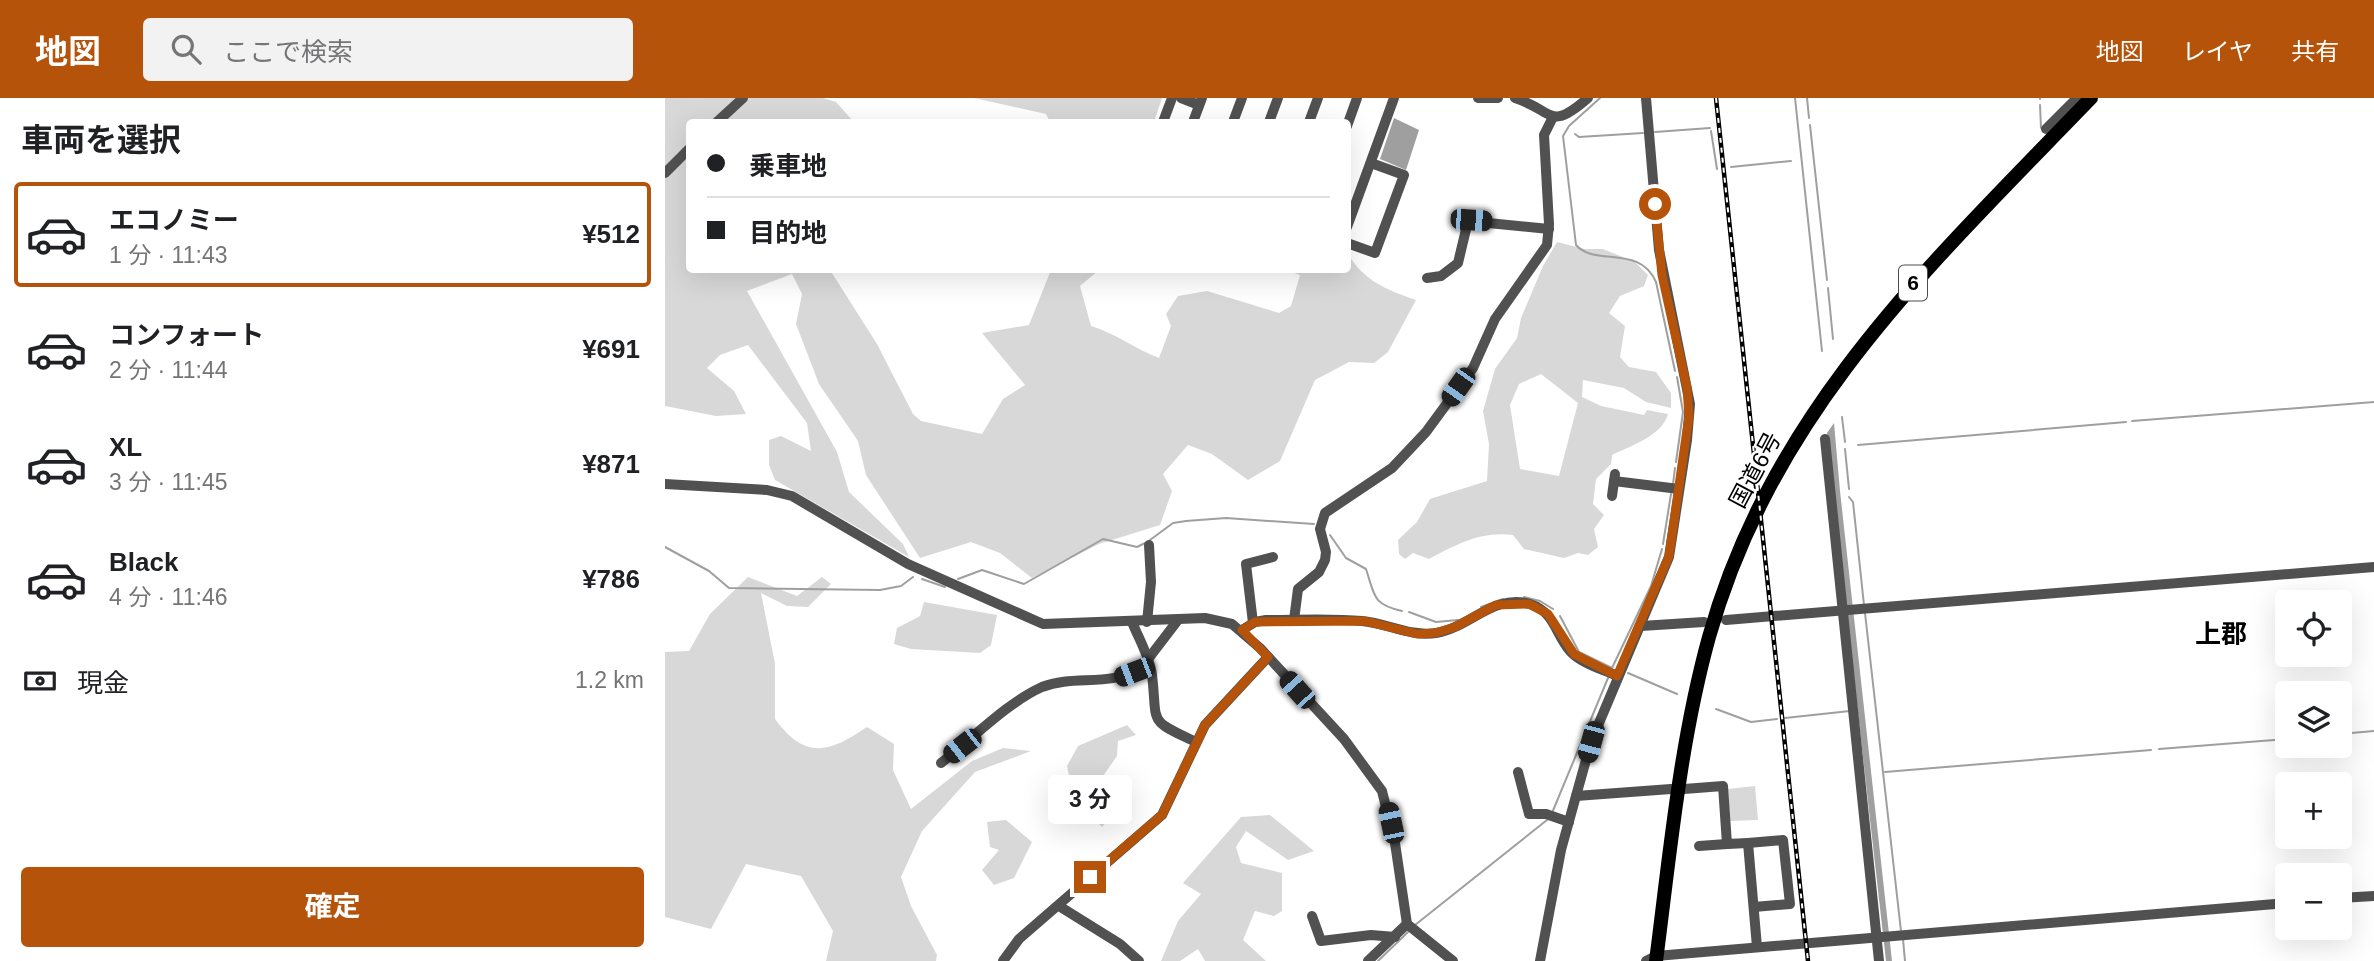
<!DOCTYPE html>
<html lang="ja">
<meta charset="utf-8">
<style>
body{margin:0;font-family:Helvetica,"Noto Sans JP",sans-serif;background:#f2f2f2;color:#202124;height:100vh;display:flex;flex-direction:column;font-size:26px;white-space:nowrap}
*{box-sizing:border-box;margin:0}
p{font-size:23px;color:#757577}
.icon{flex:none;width:38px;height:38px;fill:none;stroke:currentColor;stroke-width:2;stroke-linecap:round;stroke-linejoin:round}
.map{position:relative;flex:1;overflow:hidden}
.side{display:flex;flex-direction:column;background:#fff;width:665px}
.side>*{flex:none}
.guide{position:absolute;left:21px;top:21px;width:665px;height:154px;border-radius:7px;box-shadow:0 7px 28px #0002;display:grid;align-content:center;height:154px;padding:0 21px;background:#fff}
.buttons{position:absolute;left:1610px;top:492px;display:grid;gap:14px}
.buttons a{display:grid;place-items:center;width:77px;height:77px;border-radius:7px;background:#fff;box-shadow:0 7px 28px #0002;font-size:35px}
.end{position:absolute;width:32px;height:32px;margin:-16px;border:9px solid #b45309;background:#fff;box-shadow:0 0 0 4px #fff}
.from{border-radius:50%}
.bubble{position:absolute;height:49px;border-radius:7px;background:#fff;box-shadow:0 7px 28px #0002;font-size:23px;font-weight:700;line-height:49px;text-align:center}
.car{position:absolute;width:21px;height:42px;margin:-21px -10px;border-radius:9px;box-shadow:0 0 5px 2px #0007;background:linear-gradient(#222 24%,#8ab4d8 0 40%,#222 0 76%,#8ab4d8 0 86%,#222 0)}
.guide b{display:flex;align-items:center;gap:24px;height:66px;font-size:26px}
.guide b+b{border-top:2px solid #e0e0e0}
.guide i{width:18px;height:18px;background:#202124}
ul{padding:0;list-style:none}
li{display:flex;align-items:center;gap:21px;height:105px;margin:0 14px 10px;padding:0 7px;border:4px solid transparent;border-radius:7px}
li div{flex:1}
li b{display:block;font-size:26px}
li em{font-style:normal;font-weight:700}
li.active{border-color:#b45309}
li>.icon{width:63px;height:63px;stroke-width:1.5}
h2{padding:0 21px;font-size:32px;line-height:84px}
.pay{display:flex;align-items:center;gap:18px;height:77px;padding:0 21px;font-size:26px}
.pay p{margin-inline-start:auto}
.primary-button{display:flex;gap:14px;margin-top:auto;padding:14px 21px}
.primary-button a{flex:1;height:80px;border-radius:7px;background:#b45309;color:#fff;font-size:28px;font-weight:700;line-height:80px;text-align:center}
header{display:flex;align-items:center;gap:42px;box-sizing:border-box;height:98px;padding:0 35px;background:#b45309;color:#fff}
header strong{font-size:33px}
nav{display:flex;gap:38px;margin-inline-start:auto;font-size:24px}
.search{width:490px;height:63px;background:#f2f2f2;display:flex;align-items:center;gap:18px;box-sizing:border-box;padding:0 24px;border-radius:7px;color:#757577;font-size:26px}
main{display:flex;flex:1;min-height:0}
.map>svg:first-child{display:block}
.green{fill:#d8d8d8;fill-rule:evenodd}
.water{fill:#9f9f9f}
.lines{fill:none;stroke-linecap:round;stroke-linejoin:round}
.stream{stroke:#9f9f9f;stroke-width:2}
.minor{stroke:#515151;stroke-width:10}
.highway{stroke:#000;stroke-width:14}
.rail-casing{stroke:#000;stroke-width:4.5}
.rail{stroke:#fff;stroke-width:2;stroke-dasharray:5;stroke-linecap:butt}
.route{stroke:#b45309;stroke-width:9}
.labels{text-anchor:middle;stroke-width:5;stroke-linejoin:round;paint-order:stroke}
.shield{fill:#fff;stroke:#4c4c4c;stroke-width:2}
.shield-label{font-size:21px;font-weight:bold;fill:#000}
.street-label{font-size:23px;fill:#000;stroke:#fff}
.quarter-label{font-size:26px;font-weight:bold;fill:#000;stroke:#fff}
</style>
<header>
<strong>地図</strong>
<div class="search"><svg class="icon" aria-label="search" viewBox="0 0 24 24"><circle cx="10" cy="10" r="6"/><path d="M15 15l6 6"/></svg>ここで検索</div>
<nav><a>地図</a><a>レイヤ</a><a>共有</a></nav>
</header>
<main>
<section class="side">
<h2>車両を選択</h2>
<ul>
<li class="active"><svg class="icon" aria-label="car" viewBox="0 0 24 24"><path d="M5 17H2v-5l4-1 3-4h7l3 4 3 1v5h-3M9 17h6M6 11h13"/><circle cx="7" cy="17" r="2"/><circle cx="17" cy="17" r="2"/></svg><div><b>エコノミー</b><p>1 分 · 11:43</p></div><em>¥512</em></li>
<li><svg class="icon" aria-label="car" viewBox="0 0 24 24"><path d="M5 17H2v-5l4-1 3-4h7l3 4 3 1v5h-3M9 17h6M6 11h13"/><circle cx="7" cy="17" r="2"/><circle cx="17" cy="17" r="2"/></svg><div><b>コンフォート</b><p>2 分 · 11:44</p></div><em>¥691</em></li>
<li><svg class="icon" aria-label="car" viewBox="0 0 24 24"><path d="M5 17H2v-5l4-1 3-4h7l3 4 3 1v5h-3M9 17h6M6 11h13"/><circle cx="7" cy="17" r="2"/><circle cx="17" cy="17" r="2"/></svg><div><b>XL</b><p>3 分 · 11:45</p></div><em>¥871</em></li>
<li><svg class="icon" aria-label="car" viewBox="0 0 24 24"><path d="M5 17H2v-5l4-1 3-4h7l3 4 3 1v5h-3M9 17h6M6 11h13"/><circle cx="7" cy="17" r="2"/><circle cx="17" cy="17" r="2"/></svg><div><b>Black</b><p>4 分 · 11:46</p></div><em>¥786</em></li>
</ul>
<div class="pay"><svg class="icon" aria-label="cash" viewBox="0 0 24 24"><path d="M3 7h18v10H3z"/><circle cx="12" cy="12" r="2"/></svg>現金<p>1.2 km</p></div>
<div class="primary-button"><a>確定</a></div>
</section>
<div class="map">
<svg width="1709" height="863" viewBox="0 0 1709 863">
<rect width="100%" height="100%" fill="#fff"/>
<g class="green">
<path d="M0,0h158l13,4 18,20h-165v148h141l47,74 36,70 8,7 61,13 21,-35 22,-14 -43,-52 47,-8 22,-55h48l-19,16 11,40c24,7 44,23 68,32l12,-32 -5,-12 12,-18 29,-5 72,22 12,-7 9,-31 -14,-5h61l1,-16c16,27 39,36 68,46l-28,52 -14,11 -25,-1 -34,18 -35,81 -32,19 -36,-26 -24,-9 -25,29 9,17 -12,34 -61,19 -67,34 -32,-25 -29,-11 -51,16 -54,-83 -8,-34 -39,-57 -23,-60 6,-30 -10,-20 -45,17 90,161 12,40 54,52 6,13 -134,-77 -6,-15v-25l12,-4 30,15 -4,-28 -59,-78 -28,10 -13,13 27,23 12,23 -30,2 -51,-10z"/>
<polygon points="309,0 497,0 489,24 385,24 381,16"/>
<path d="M892,144l28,7h18l32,13 13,13 -4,11 -24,10 -11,17 16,13 -5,31 9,10 27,5 15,21v15l-25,-6 -22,-14 -41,-8 -1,17 19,9 43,9 3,-5 21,4c-6,22 -38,32 -56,41l-1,9 -15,15 -3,25 11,11 -10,14 4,18 -10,8 -10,-2 -14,5 -40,-9 -11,-14c-32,-4 -56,9 -84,24l-16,-6 -8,6 -6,-5 -1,-14 19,-18 13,-23 57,-18 2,-37 -6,-33 12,-42 22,-31 4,-20 22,-52zM876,276l37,29 -19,73 -39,-7 -10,-64 9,-21z"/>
<path d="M83,479l49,19 25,-19 9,7 -23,23 -21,-1 -26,-13 14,71v55c30,41 54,34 92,8l27,17 -1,26 18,39 61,-48 31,-13 28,3 -56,21 -53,59 -21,46 10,29 26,49 -1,6h-110l7,-30 -32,-55 -55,-12 -35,65 -46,-12v-265l24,-1 21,-37z"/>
<polygon points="259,504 332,517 326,547 315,555 246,551 229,546 232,530 255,518"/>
<polygon points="462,627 471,637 453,643 452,658 436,681 437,697 449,715 437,729 408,698 402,668 413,648"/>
<polygon points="1090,688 1093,722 1065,723 1063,691"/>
<polygon points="605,717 649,753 623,762 581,733 571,749 576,765 617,775 617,813 609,818 590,813 578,842 601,863 540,863 533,851 515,863 496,863 513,823 536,796 518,785 576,719"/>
<polygon points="341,722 367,744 349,780 329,787 317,772 334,752 325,749 322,724"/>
</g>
<g class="water">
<polygon points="729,20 754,32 741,72 715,61"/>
<polygon points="1169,325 1175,393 1227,863 1221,863 1168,393 1162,335"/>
</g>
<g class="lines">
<g class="stream">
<path d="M935,0l-31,28 -6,10 13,109c19,22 64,-1 80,37l19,89"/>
<polyline points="1130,0 1157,253"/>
<polyline points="1142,0 1144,20"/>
<polyline points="1375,0 1375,1"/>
<polyline points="1375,7 1376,30"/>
<polyline points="1145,27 1162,182"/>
<polyline points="1046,33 1052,71"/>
<polyline points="990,34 1045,30"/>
<polyline points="910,36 914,39 978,35"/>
<polyline points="1066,69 1126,63"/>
<polyline points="1163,190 1168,241"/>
<polyline points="1177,319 1180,344"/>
<polyline points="1467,323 1709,304"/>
<polyline points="1193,347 1461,324"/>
<polyline points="1180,351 1184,391"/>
<polyline points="1011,364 1018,314 1012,279"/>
<polyline points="1008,386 1010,370"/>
<polyline points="1184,399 1188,404 1199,507"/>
<path d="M665,437l16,23 20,11c9,27 6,35 36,42"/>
<polyline points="485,442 508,425 521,423 561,420 649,426"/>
<polyline points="998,446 1006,396"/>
<polyline points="0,449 44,473 64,490 215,492 236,488 248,479"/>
<polyline points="257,481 280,489"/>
<polyline points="293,481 317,472 359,486 438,441 472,449 480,445"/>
<polyline points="859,499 875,503 888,511"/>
<polyline points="816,509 838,501"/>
<polyline points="744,514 771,524 793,522"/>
<polyline points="1200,515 1236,833"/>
<polyline points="895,518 914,554 947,570 986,488 997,451"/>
<polyline points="963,575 1012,596"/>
<polyline points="1051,611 1086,624 1112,621"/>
<polyline points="1120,620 1185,613"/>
<polyline points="1675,636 1709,633"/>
<polyline points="1494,651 1622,641"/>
<polyline points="1220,674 1486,652"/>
<polyline points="887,715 943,580"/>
<polyline points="750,827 882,722"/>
<polyline points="1238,841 1240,863"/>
<polyline points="713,863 743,834"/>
</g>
<g class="minor">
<polyline points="516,0 534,7"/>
<polyline points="813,0 833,0"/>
<path d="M850,0c40,13 34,34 73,0"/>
<polyline points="52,24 78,0"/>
<polyline points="498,24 507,0"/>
<polyline points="528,24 537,0"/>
<polyline points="568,24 577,0"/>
<polyline points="604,24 613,0"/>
<polyline points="644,24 653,0"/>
<polyline points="682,28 692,0"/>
<polyline points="1381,31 1412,0"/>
<polyline points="0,75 24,51"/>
<polyline points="682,129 729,0"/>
<polyline points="682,145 710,155 739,77 706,65"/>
<polyline points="762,180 776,178 793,165 803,123 884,131"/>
<polyline points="1160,341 1214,863"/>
<polyline points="949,383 1014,391"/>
<polyline points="0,386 102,392 127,398 243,466 378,526 540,520 567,526 595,550 679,641 717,693 730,745 742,826 788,863"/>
<polyline points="947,398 950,376"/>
<polyline points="629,522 633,491 654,474 660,462 661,454 655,431 660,415 727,370 761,334 808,270 830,221 882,147 884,126 879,37 888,19"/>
<polyline points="1061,522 1709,469"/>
<path d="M467,524c7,17 18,36 20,53 6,49 -6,44 44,67"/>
<polyline points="482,524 486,484 484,447"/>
<polyline points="588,525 581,466 608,459"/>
<polyline points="976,528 1039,524"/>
<path d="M577,532l13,-8 11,-2c32,0 65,-2 96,1 25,2 48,16 74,12 33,-5 58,-40 94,-29 25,8 25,30 40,47 12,13 32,18 47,25"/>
<path d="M276,665c30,-23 67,-61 101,-76 33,-13 68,1 100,-20l36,-47"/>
<polyline points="853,674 864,716 881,716 904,724"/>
<polyline points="1019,691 1058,688 1062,746 1083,745 1092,849"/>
<polyline points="911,698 1006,691"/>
<polyline points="1083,745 1118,742 1125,806 1089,809"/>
<polyline points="1034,748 1062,746"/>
<polyline points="1675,800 1709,798"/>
<polyline points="394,808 455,846 474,863"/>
<polyline points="647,818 656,843 706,837 730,839"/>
<polyline points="338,863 354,841 497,717 540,627 603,559"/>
<polyline points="703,863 742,826"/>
<polyline points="875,863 896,752 926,644 1004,459 1022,342 1025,306 994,152 981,0"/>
<polyline points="981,863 991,858 1622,805"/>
</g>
<path class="highway" d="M991,863c14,-108 24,-219 53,-324 64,-228 224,-375 382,-539"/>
<defs>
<polyline id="rail" points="1051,0 1143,863"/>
</defs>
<use href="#rail" class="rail-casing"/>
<use href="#rail" class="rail"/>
</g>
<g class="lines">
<polyline class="route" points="425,779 497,717 540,627 603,559 577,532 590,524 700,523 752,536 770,535 790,529 831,507 864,506 883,516 909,556 952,578 1004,458 1024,318 1022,290 997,177 990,106"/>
</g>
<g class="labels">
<rect class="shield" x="1234" y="167.5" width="28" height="35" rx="5"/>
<g class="shield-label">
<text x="1248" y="192">6</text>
</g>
<g class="street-label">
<text transform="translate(1090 372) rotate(-62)" y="8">国道6号</text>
</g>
<g class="quarter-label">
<text x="1556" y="545">上郡</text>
</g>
</g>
</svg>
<div class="buttons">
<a><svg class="icon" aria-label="locate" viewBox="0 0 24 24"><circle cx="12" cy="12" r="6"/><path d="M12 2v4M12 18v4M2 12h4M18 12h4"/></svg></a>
<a><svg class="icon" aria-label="layers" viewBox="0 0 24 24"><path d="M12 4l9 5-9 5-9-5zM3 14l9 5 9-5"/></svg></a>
<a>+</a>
<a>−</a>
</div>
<i class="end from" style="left:990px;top:106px"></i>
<i class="end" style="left:425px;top:779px"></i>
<div class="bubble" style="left:383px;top:677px;width:84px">3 分</div>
<i class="car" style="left:806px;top:122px;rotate:94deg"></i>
<i class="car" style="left:793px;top:289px;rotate:215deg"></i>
<i class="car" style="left:469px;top:574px;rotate:249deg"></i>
<i class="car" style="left:632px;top:592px;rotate:318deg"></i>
<i class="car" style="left:926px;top:644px;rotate:195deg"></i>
<i class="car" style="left:297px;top:648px;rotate:232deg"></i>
<i class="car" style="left:726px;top:725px;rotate:348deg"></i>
<div class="guide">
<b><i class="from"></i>乗車地</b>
<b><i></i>目的地</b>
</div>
</div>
</main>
